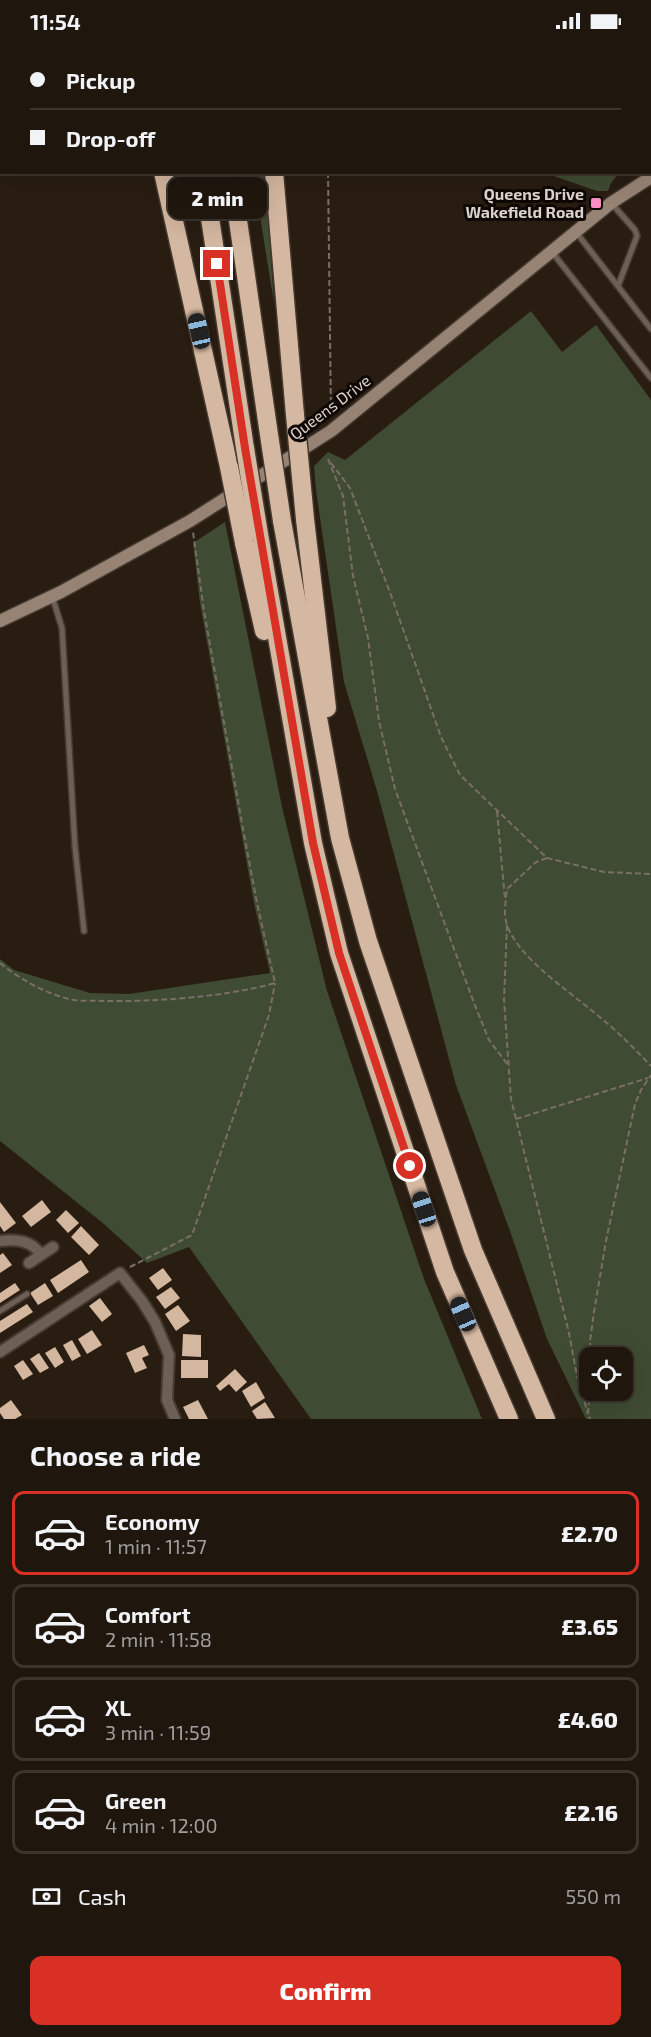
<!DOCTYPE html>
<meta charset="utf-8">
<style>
body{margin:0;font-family:"Exo 2",sans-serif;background:#271f17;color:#f1f3f6;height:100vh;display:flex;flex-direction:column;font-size:22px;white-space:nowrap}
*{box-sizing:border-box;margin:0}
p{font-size:20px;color:#a19f9e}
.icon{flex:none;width:33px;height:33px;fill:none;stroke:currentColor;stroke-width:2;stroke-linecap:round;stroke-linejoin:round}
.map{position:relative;height:1377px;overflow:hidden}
.drawer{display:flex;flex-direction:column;background:#1f160e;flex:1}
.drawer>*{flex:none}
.guide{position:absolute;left:0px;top:0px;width:651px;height:132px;box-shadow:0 6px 24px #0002,0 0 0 2px #3c352e;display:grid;align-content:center;height:132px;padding:0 30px;background:#1f160e}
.buttons{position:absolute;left:579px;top:1305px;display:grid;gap:12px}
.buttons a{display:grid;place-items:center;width:54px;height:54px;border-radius:12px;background:#1f160e;box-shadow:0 6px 24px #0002,0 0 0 2px #3c352e;font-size:30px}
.end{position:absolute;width:27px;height:27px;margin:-14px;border:8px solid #d93025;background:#fff;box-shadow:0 0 0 3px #fff}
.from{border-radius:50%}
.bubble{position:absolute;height:42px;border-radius:12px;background:#1f160e;box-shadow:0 6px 24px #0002,0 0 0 2px #3c352e;font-size:20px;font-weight:800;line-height:42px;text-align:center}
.car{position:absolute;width:18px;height:36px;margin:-18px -9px;border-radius:8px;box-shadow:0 0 4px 2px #0007;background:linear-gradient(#222 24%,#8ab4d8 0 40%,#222 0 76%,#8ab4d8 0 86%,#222 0)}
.guide b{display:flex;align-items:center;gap:21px;height:57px;font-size:22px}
.guide b+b{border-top:2px solid #3c352e}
.guide i{width:15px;height:15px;background:#f1f3f6}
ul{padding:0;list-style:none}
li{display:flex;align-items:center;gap:18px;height:84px;margin:0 12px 9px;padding:0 18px;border:3px solid #3c352e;border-radius:12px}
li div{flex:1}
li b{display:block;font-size:22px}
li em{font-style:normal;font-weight:800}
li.active{border-color:#d93025}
li>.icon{width:54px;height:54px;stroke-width:1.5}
h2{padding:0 30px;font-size:27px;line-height:72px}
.pay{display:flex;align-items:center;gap:15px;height:66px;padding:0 30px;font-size:22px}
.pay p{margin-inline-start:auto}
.action{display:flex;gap:12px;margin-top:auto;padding:12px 30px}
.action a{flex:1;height:69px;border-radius:12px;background:#d93025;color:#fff;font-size:24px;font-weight:800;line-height:69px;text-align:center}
.status{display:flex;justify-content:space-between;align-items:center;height:42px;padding:0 30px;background:#1f160e;direction:ltr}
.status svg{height:16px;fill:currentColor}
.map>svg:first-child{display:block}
.green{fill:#3f4b32;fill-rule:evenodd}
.building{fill:#d4b79f}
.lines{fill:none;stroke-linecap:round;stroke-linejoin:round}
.lane-casing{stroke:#463a30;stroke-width:8}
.street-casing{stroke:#463a30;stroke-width:14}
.secondary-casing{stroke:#463a30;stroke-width:15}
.highway-casing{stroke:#463a30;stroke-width:21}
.path{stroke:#7a6f66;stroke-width:2;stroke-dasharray:6 3;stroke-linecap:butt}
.lane{stroke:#6b5f56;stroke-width:5}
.street{stroke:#6b5f56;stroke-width:10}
.secondary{stroke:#968374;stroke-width:12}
.highway{stroke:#d5b8a1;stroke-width:18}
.highway-bridge-casing{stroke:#463a30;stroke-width:21;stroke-linecap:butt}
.highway-bridge{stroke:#d5b8a1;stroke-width:18}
.route{stroke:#d93025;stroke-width:8}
.poi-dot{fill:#fb8fc4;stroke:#0e0805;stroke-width:2}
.labels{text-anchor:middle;stroke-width:6;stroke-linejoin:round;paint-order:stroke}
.poi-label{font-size:16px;font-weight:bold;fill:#dcd3cc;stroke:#0e0805;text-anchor:end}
.street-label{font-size:16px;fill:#dcd3cc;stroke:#0e0805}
</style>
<div class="status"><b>11:54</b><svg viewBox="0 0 49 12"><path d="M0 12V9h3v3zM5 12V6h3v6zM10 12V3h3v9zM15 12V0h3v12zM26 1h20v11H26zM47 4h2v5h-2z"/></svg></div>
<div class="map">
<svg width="651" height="1377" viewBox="0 0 651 1377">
<rect width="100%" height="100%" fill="#291d12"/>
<g class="green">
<polygon points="253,131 265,131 274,261"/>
<polygon points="545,131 619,130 619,131 611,141 608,149 597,149"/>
<path d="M531,269l31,41 34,-27 55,75v1019h-65l-39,-80 -37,-108 -54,-146 -79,-294 -33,-109 -28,-192 -2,-24 14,-14 17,8zM590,1316h32v32h-32z"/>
<polygon points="225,480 282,765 327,949 424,1237 482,1377 311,1377 189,1205 147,1221 104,1182 0,1099 0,917 14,928 90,951 129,952 270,931 254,861 200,561 193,501"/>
</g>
<g class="building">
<polygon points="42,1158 51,1170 31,1185 22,1174"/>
<polygon points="0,1160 16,1181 4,1190 0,1184"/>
<polygon points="66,1168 79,1181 68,1191 56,1178"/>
<polygon points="81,1184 99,1203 89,1213 71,1195"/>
<polygon points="3,1211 12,1223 0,1231 0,1213"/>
<polygon points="81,1218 89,1230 58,1251 50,1238"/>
<polygon points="163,1226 172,1238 158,1248 149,1236"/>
<polygon points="15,1241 20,1248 0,1261 0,1251"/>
<polygon points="45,1241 53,1254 38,1263 30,1251"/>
<polygon points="171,1245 180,1256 165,1267 156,1255"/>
<polygon points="100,1256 112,1272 102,1280 89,1264"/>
<polygon points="27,1262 33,1270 0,1291 0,1279"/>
<polygon points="178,1263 190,1279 176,1289 165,1272"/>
<polygon points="92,1288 102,1303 87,1312 78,1297"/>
<polygon points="183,1292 201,1293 201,1315 182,1314"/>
<polygon points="72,1298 81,1314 72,1319 63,1303"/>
<polygon points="144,1303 149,1313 142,1316 147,1326 135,1331 126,1311"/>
<polygon points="55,1305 64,1320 55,1326 45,1311"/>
<polygon points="39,1311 49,1326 40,1331 30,1317"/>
<polygon points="23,1318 33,1332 23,1338 14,1324"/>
<rect x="181" y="1318" width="27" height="18"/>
<polygon points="235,1327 247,1340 236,1350 229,1342 220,1349 216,1344"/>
<polygon points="256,1340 265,1356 251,1365 242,1349"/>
<polygon points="11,1358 22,1373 15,1377 4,1377 0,1371 0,1366"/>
<polygon points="198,1358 208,1377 189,1377 183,1365"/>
<polygon points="265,1360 275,1376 257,1377 252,1369"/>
</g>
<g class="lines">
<defs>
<g id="lane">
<polyline points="612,162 635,188 637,194 618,244"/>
<polyline points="576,190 651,287"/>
<polyline points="552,210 651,336"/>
<polyline points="52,554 62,586 75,805 84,889"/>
<polyline points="0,1269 27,1252"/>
</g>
<g id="street">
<path d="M0,1199c16,-2 32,-1 41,14"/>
<polyline points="29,1221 53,1205"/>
<polyline points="0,1310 120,1231 142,1259 155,1280 169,1313 167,1358 175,1377"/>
</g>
<polyline id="secondary" points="0,579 61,550 190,479 331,389 611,161 651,135"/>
<g id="highway">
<polyline points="133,0 133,2"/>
<polyline points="184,0 184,2"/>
<polyline points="212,0 212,2"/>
<polyline points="264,0 265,2"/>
<polyline points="163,130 229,425"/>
<polyline points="203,130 245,406"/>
<polyline points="231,130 268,386"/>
<polyline points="274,130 295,373"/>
<polyline points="305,477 327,666"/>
<polyline points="282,479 340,796 368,899 473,1208 546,1377"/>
<polyline points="259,492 313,801 339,911 445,1230 509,1377"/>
<polyline points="244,501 264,589"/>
</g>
</defs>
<use href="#lane" class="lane-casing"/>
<use href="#street" class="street-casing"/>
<use href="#secondary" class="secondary-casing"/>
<use href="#highway" class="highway-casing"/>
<g class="path">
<polyline points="422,2 423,0"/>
<polyline points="328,130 331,373"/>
<polyline points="328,417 343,454 353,534 368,596 379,679 395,747 474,961 489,998 508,1023"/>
<polyline points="331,421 350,446 391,553 441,695 460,733 547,816 604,830 651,832"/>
<polyline points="497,769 505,858"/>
<path d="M547,816l-11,4 -29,27c-1,11 -4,25 0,36 11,32 59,64 84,85 22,17 41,36 60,56"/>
<polyline points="507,883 504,958 511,1057 569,1291 577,1334 588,1372"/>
<path d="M0,921c20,16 44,30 69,36 10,3 22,1 32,2 52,1 125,-4 174,-18l-18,-80 -14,-74 -39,-218 -11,-79"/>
<polyline points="516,1077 648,1036"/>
<polyline points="130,1225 192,1193 269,973 275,941"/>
<polyline points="591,1316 590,1299 594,1270 606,1199 635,1062 641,1048 651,1033"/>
<polyline points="590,1348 588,1372 590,1377"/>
</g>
<use href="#lane" class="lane"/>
<use href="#street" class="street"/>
<use href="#secondary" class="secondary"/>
<use href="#highway" class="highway"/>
<defs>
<g id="highway-bridge">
<polyline points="295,373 305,477"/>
<polyline points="268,386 282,479"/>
<polyline points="245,406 259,492"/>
<polyline points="229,425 244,501"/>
</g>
</defs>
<use href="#highway-bridge" class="highway-bridge-casing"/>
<use href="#highway-bridge" class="highway-bridge"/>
</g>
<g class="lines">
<polyline class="route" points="217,222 245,406 313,801 339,911 410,1124"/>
</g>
<rect class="poi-dot" x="590" y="155" width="12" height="12" rx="3"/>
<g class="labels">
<g class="poi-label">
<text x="584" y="158">Queens Drive<tspan x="584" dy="18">Wakefield Road</tspan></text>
</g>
<g class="street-label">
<text transform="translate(330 365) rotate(-37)" y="6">Queens Drive</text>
</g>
</g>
</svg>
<div class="buttons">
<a><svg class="icon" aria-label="locate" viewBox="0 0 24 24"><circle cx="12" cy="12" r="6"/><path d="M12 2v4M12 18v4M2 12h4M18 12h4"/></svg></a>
</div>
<i class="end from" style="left:410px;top:1124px"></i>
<i class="end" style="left:217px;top:222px"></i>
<div class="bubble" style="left:168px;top:135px;width:99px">2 min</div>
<i class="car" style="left:199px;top:289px;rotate:347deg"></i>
<i class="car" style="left:424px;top:1167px;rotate:342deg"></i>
<i class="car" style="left:463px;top:1272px;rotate:336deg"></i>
<div class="guide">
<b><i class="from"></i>Pickup</b>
<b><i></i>Drop-off</b>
</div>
</div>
<section class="drawer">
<h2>Choose a ride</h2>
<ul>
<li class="active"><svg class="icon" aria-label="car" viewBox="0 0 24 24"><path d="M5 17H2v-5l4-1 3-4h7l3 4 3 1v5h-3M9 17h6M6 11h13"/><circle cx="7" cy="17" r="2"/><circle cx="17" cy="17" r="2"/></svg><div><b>Economy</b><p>1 min · 11:57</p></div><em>£2.70</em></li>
<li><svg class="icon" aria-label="car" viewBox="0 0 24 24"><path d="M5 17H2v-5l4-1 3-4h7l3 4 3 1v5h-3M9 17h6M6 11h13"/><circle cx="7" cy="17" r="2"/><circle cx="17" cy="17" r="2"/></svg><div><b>Comfort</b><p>2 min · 11:58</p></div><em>£3.65</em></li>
<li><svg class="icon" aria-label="car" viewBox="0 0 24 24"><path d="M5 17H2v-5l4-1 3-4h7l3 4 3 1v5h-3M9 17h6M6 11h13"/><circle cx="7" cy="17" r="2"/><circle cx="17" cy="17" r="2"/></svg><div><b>XL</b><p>3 min · 11:59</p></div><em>£4.60</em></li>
<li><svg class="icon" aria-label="car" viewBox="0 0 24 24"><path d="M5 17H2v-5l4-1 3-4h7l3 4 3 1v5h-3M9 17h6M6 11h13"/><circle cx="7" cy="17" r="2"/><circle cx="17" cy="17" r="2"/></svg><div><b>Green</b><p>4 min · 12:00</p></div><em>£2.16</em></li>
</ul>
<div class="pay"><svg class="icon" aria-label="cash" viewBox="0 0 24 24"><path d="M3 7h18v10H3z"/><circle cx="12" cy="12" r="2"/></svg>Cash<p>550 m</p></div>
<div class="action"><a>Confirm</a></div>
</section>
